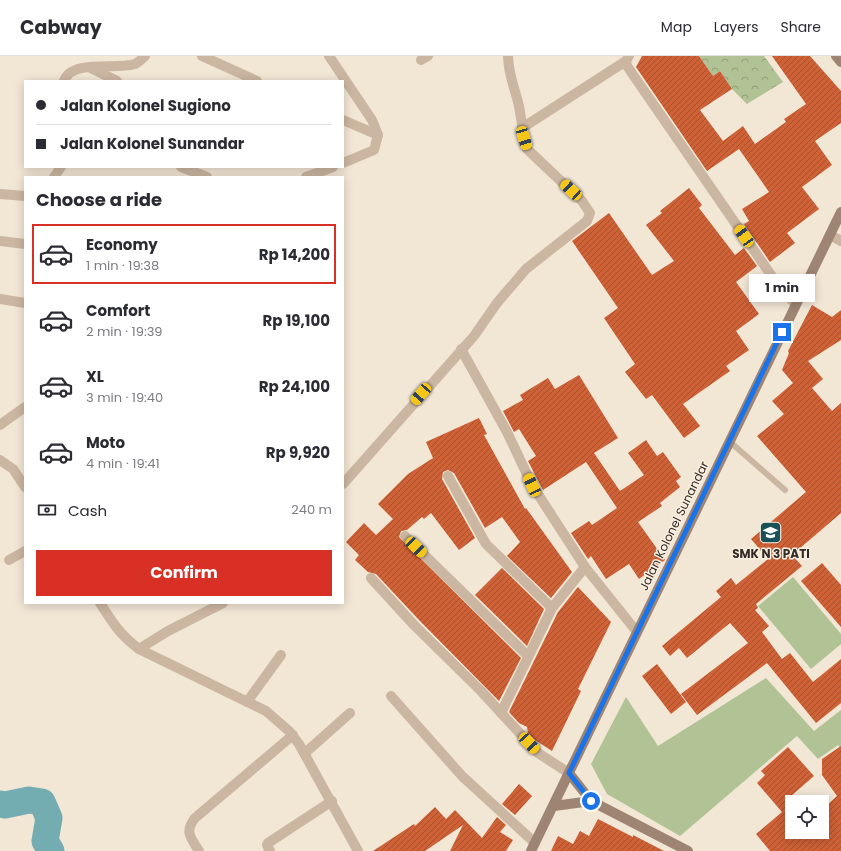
<!DOCTYPE html>
<meta charset="utf-8">
<style>
body{margin:0;font-family:Poppins,sans-serif;background:#f7f7f7;color:#2b2b33;height:100vh;display:flex;flex-direction:column;font-size:15px;white-space:nowrap}
*{box-sizing:border-box;margin:0}
p{font-size:13px;color:#7c7c81}
.icon{flex:none;width:22px;height:22px;fill:none;stroke:currentColor;stroke-width:2;stroke-linecap:round;stroke-linejoin:round}
.map{position:relative;flex:1;overflow:hidden}
.drawer{position:absolute;left:24px;top:120px;width:320px;height:428px;display:flex;flex-direction:column;background:#fff;border-radius:0px;box-shadow:0 2px 10px #0003}
.drawer>*{flex:none}
.hud{position:absolute;left:24px;top:24px;width:320px;height:88px;border-radius:0px;box-shadow:0 2px 10px #0003;display:grid;align-content:center;height:88px;padding:0 12px;background:#fff}
.fabs{position:absolute;left:785px;top:739px;display:grid;gap:8px}
.fabs a{display:grid;place-items:center;width:44px;height:44px;border-radius:0px;background:#fff;box-shadow:0 2px 10px #0003;font-size:20px}
.end{position:absolute;width:18px;height:18px;margin:-9px;border:5px solid #1a73e8;background:#fff;box-shadow:0 0 0 2px #fff}
.from{border-radius:50%}
.bubble{position:absolute;height:28px;border-radius:0px;background:#fff;box-shadow:0 2px 10px #0003;font-size:13px;font-weight:700;line-height:28px;text-align:center}
.car{position:absolute;width:12px;height:24px;margin:-12px -6px;border-radius:5px;box-shadow:0 0 3px 1px #0007;background:linear-gradient(#f5c518 24%,#345 0 40%,#f5c518 0 76%,#345 0 86%,#f5c518 0)}
.hud b{display:flex;align-items:center;gap:14px;height:38px;font-size:15px}
.hud b+b{border-top:1px solid #e1e1e2}
.hud i{width:10px;height:10px;background:#2b2b33}
ul{padding:0;list-style:none}
li{display:flex;align-items:center;gap:12px;height:60px;margin:0 8px 6px;padding:0 4px;border:2px solid transparent;border-radius:0px}
li div{flex:1}
li b{display:block;font-size:15px}
li em{font-style:normal;font-weight:700}
li.active{border-color:#d93025}
li>.icon{width:36px;height:36px;stroke-width:1.5}
h2{padding:0 12px;font-size:18px;line-height:48px}
.pay{display:flex;align-items:center;gap:10px;height:44px;padding:0 12px;font-size:15px}
.pay p{margin-inline-start:auto}
.primary-button{display:flex;gap:8px;margin-top:auto;padding:8px 12px}
.primary-button a{flex:1;height:46px;border-radius:0px;background:#d93025;color:#fff;font-size:16px;font-weight:700;line-height:46px;text-align:center}
header{display:flex;align-items:center;gap:24px;box-sizing:border-box;height:56px;padding:0 20px;background:#fff;border-bottom:1px solid #e1e1e2}
header strong{font-size:19px}
nav{display:flex;gap:22px;margin-inline-start:auto;font-size:14px}
.map>svg:first-child{display:block}
.grass{fill:#b1c295}
.forest{fill:url(#forest-crowns)}
.lines{fill:none;stroke-linecap:round;stroke-linejoin:round}
.river{stroke:#73acb1;stroke-width:27}
.building{fill:url(#building-hatch)}
.lane{stroke:#cbb6a1;stroke-width:6}
.street{stroke:#cbb6a1;stroke-width:10}
.secondary{stroke:#9e8472;stroke-width:10}
.route{stroke:#1a73e8;stroke-width:5}
.labels{text-anchor:middle;stroke-width:3;stroke-linejoin:round;paint-order:stroke}
.street-label{font-size:12px;fill:#342a24;stroke:#faf0e2}
.poi-label{font-size:12px;font-weight:bold;fill:#342a24;stroke:#faf0e2}
</style>
<header>
<strong>Cabway</strong>
<nav><a>Map</a><a>Layers</a><a>Share</a></nav>
</header>
<div class="map">
<svg width="841" height="795" viewBox="0 0 841 795">
<defs>
<pattern id="forest-crowns" width="20" height="18" patternUnits="userSpaceOnUse"><rect width="20" height="18" fill="#b1c295"/><path d="M2 6a3 3 0 1 1 6 0M12 15a3 3 0 1 1 6 0" fill="none" stroke="#919e79"/></pattern>
<pattern id="building-hatch" width="6" height="6" patternUnits="userSpaceOnUse"><rect width="6" height="6" fill="#cf6137"/><path d="M-1 1l2-2M0 6l6-6M5 7l2-2" fill="none" stroke="#a9502e"/></pattern>
</defs>
<rect width="100%" height="100%" fill="#f2e6d5"/>
<g class="grass">
<polygon points="793,521 841,578 841,588 811,613 758,550"/>
<polygon points="766,622 814,675 841,654 841,693 838,689 818,703 797,680 680,780 607,738 591,708 626,641 658,690"/>
</g>
<polygon class="forest" points="699,0 764,0 783,26 747,48 732,33 720,15 713,20"/>
<g class="lines">
<polyline class="river" points="0,748 5,749 29,744 42,746 49,762 45,785 51,795"/>
</g>
<g class="building">
<polygon points="642,0 699,0 713,20 720,15 732,33 700,54 723,85 743,70 755,88 786,66 784,63 806,48 772,0 810,0 841,35 841,67 815,85 832,109 802,131 819,153 787,177 795,187 770,206 744,168 749,165 742,153 769,136 739,93 707,115 636,11"/>
<polygon points="689,132 702,149 699,152 735,199 744,192 757,210 736,226 759,258 736,275 749,294 726,310 730,315 683,348 700,370 684,382 652,339 646,343 625,316 635,308 604,262 618,252 572,185 609,157 652,219 674,205 646,169 662,157 660,155"/>
<polygon points="812,249 832,261 841,254 841,284 808,305 823,323 812,332 832,355 841,347 841,457 792,499 802,510 756,548 758,552 755,554 769,570 762,576 782,603 790,597 813,626 841,603 841,647 816,667 767,607 697,659 681,638 748,587 730,567 687,602 679,592 670,600 662,590 721,541 716,535 731,522 736,529 768,503 751,483 806,436 757,380 784,358 772,345 793,327 782,314 789,297 788,295"/>
<polygon points="579,319 618,382 594,397 620,435 644,419 628,397 646,384 657,400 663,396 681,421 676,425 680,431 660,447 662,450 638,466 665,504 639,523 629,508 606,523 591,500 588,503 571,477 589,465 592,469 617,452 586,406 543,434 528,405 536,400 519,373 514,376 503,355 523,344 520,339 548,322 555,333"/>
<polygon points="479,362 487,378 484,379 525,453 526,452 572,516 551,542 507,500 520,486 502,461 485,472 454,417 448,414 443,416 442,423 475,482 459,494 431,457 424,463 422,461 407,474 401,475 399,481 521,602 499,645 419,564 376,518 368,516 355,504 359,499 346,486 364,467 376,479 393,463 378,448 408,418 433,402 426,386"/>
<polygon points="822,507 841,529 841,571 801,525"/>
<polygon points="502,512 544,553 527,590 475,539"/>
<polygon points="578,531 611,566 578,633 581,635 552,695 535,684 528,677 527,671 519,667 509,656 558,556"/>
<polygon points="657,608 686,646 671,658 642,620"/>
<polygon points="841,690 841,795 770,795 756,778 782,756 757,727 765,719 761,715 788,691 814,720 791,740 792,776 822,776 822,754 837,740 822,719 822,703"/>
<polygon points="519,728 532,740 515,759 502,748"/>
<polygon points="435,751 446,763 455,754 482,782 497,761 506,769 500,776 513,784 506,795 450,795 463,769 425,795 373,795 414,768 415,770"/>
<polygon points="598,763 633,781 633,779 664,795 551,795 558,780 573,788 580,775 589,780"/>
</g>
<g class="lines">
<polyline class="lane" points="729,385 785,434"/>
<g class="street">
<polyline points="202,0 257,25"/>
<polyline points="329,0 372,64 378,79 374,94 343,107"/>
<polyline points="629,0 626,5 627,10 771,219 795,248"/>
<polyline points="421,4 428,0"/>
<polyline points="91,12 117,25"/>
<path d="M64,25c8,-22 52,-11 71,-17 4,-2 7,-5 10,-8"/>
<polyline points="343,64 378,79"/>
<polyline points="522,72 626,5"/>
<polyline points="181,111 207,121"/>
<polyline points="54,121 61,111"/>
<polyline points="306,121 333,111"/>
<polyline points="0,138 25,140"/>
<polyline points="830,179 841,185"/>
<polyline points="0,185 25,188"/>
<polyline points="0,243 25,247"/>
<polyline points="461,293 507,376 532,429 585,511 637,576"/>
<polyline points="0,369 25,351"/>
<polyline points="0,404 13,413 25,431"/>
<polyline points="448,420 486,488 552,552"/>
<path d="M343,428l131,-148 23,-33 29,-34 61,-48 3,-8 -8,-12 -55,-52c-5,-15 -5,-31 -9,-47 -4,-15 -10,-30 -10,-46"/>
<polyline points="405,480 528,600"/>
<polyline points="9,504 25,495"/>
<polyline points="371,522 414,569 481,635 538,697 569,717"/>
<path d="M100,547c13,20 20,32 39,46l127,62 23,20 10,13 59,107"/>
<polyline points="139,593 168,575 223,547"/>
<polyline points="391,640 462,720 535,787"/>
<polyline points="247,646 281,599"/>
<polyline points="501,657 552,552 585,511"/>
<polyline points="305,697 350,657"/>
<path d="M199,795c-8,-13 -15,-19 -4,-33l98,-83"/>
<polyline points="270,795 267,789 268,787 332,745"/>
</g>
<g class="secondary">
<polyline points="836,0 841,6"/>
<polyline points="569,717 591,745 688,795"/>
<polyline points="554,750 591,745"/>
<polyline points="531,795 841,156"/>
</g>
</g>
<g class="lines">
<polyline class="route" points="591,745 569,717 782,276"/>
</g>
<defs>
<symbol id="school-square" viewBox="-11 -11 22 22"><rect x="-9" y="-9" width="18" height="18" rx="4" fill="#185258" stroke="#faf0e2"/><path d="M0-5L7-2L0 1L-7-2ZM-4 1L0 2.5L4 1V4Q0 6-4 4Z" fill="#fff"/></symbol>
</defs>
<g fill-rule="evenodd">
<use href="#school-square" x="758" y="464" width="25" height="25"/>
</g>
<g class="labels">
<g class="street-label">
<text transform="translate(674 470) rotate(-64)" y="4">Jalan Kolonel Sunandar</text>
</g>
<g class="poi-label">
<text x="771" y="502">SMK N 3 PATI</text>
</g>
</g>
</svg>
<div class="fabs">
<a><svg class="icon" aria-label="locate" viewBox="0 0 24 24"><circle cx="12" cy="12" r="6"/><path d="M12 2v4M12 18v4M2 12h4M18 12h4"/></svg></a>
</div>
<i class="end from" style="left:591px;top:745px"></i>
<i class="end" style="left:782px;top:276px"></i>
<div class="bubble" style="left:749px;top:218px;width:66px">1 min</div>
<i class="car" style="left:524px;top:82px;rotate:163deg"></i>
<i class="car" style="left:571px;top:134px;rotate:313deg"></i>
<i class="car" style="left:744px;top:180px;rotate:325deg"></i>
<i class="car" style="left:421px;top:338px;rotate:221deg"></i>
<i class="car" style="left:532px;top:429px;rotate:335deg"></i>
<i class="car" style="left:416px;top:491px;rotate:134deg"></i>
<i class="car" style="left:529px;top:687px;rotate:137deg"></i>
<div class="hud">
<b><i class="from"></i>Jalan Kolonel Sugiono</b>
<b><i></i>Jalan Kolonel Sunandar</b>
</div>
<section class="drawer">
<h2>Choose a ride</h2>
<ul>
<li class="active"><svg class="icon" aria-label="car" viewBox="0 0 24 24"><path d="M5 17H2v-5l4-1 3-4h7l3 4 3 1v5h-3M9 17h6M6 11h13"/><circle cx="7" cy="17" r="2"/><circle cx="17" cy="17" r="2"/></svg><div><b>Economy</b><p>1 min · 19:38</p></div><em>Rp 14,200</em></li>
<li><svg class="icon" aria-label="car" viewBox="0 0 24 24"><path d="M5 17H2v-5l4-1 3-4h7l3 4 3 1v5h-3M9 17h6M6 11h13"/><circle cx="7" cy="17" r="2"/><circle cx="17" cy="17" r="2"/></svg><div><b>Comfort</b><p>2 min · 19:39</p></div><em>Rp 19,100</em></li>
<li><svg class="icon" aria-label="car" viewBox="0 0 24 24"><path d="M5 17H2v-5l4-1 3-4h7l3 4 3 1v5h-3M9 17h6M6 11h13"/><circle cx="7" cy="17" r="2"/><circle cx="17" cy="17" r="2"/></svg><div><b>XL</b><p>3 min · 19:40</p></div><em>Rp 24,100</em></li>
<li><svg class="icon" aria-label="car" viewBox="0 0 24 24"><path d="M5 17H2v-5l4-1 3-4h7l3 4 3 1v5h-3M9 17h6M6 11h13"/><circle cx="7" cy="17" r="2"/><circle cx="17" cy="17" r="2"/></svg><div><b>Moto</b><p>4 min · 19:41</p></div><em>Rp 9,920</em></li>
</ul>
<div class="pay"><svg class="icon" aria-label="cash" viewBox="0 0 24 24"><path d="M3 7h18v10H3z"/><circle cx="12" cy="12" r="2"/></svg>Cash<p>240 m</p></div>
<div class="primary-button"><a>Confirm</a></div>
</section>
</div>
